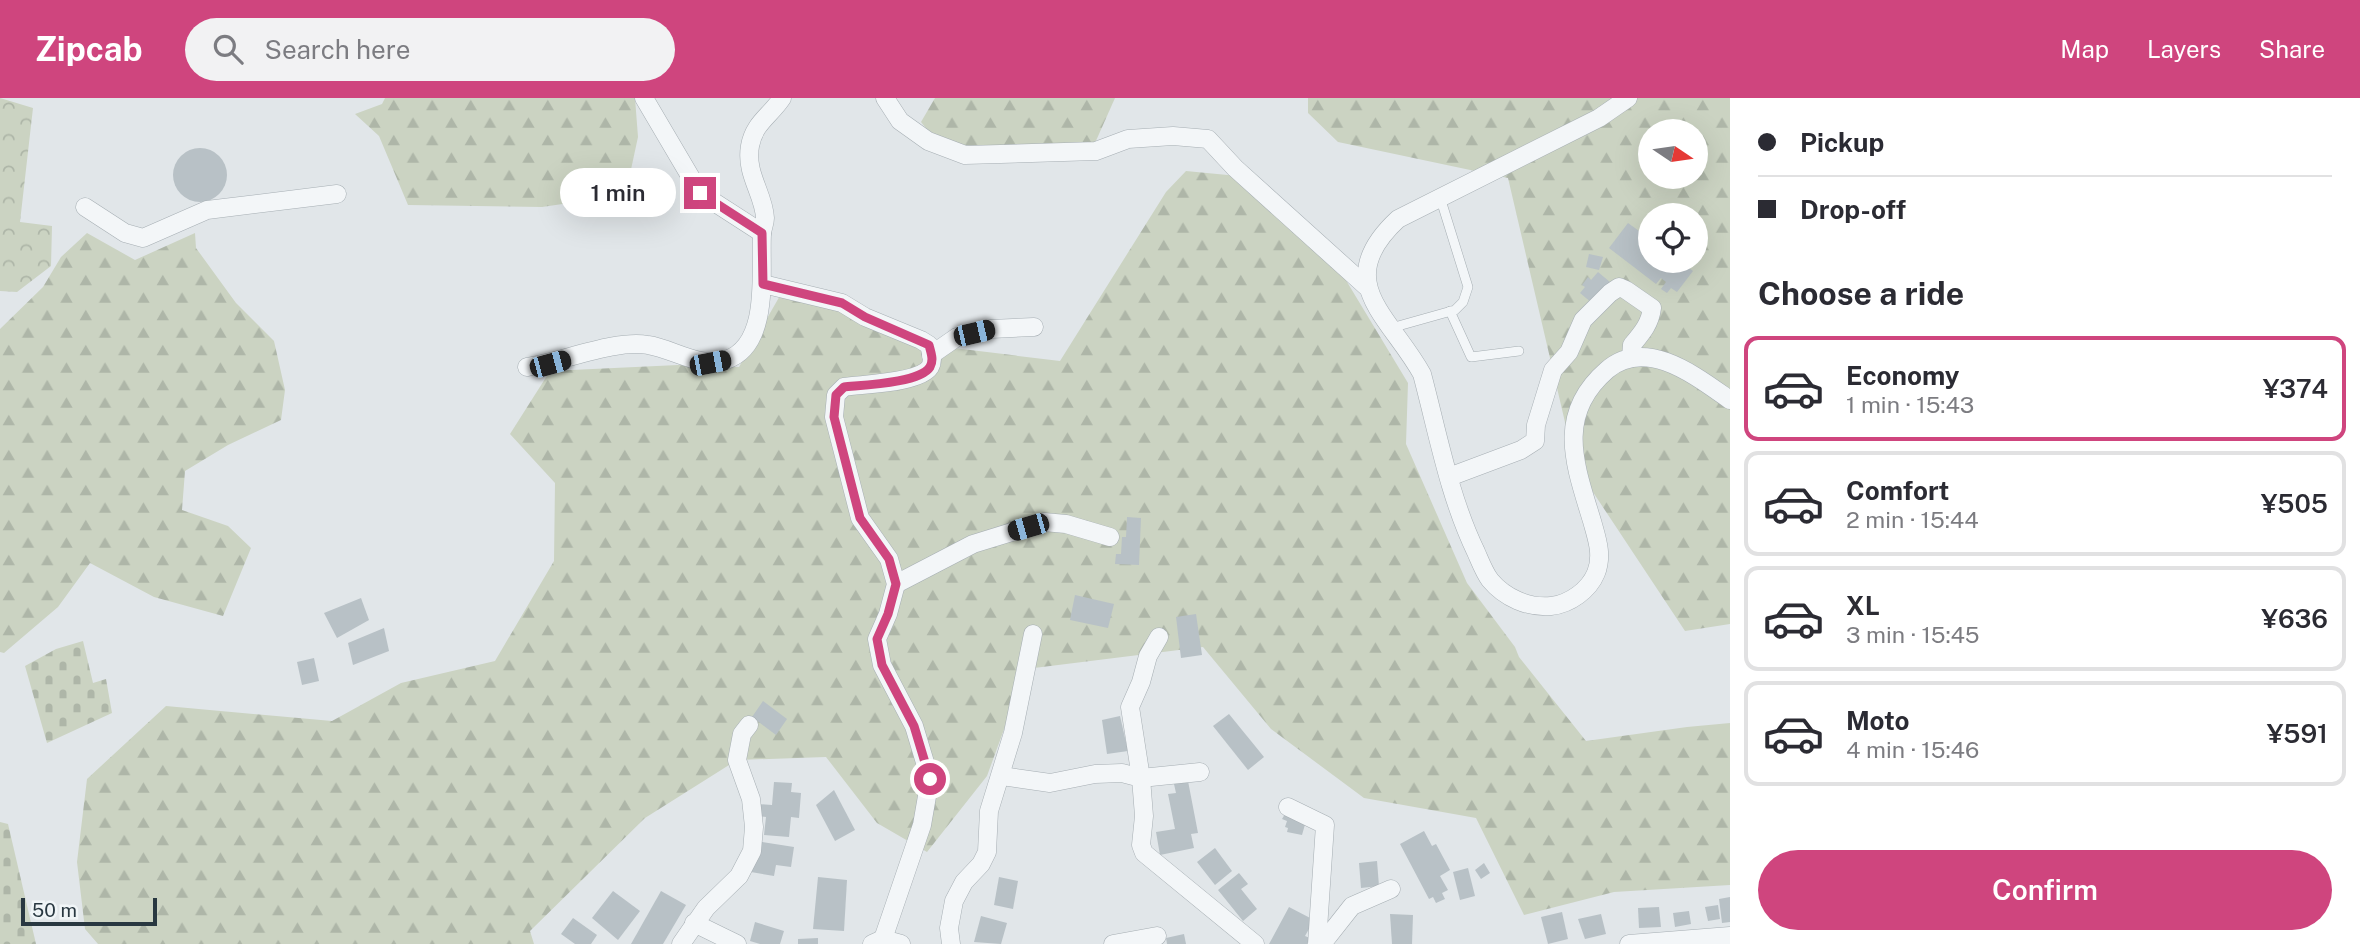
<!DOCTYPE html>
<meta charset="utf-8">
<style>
body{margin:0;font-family:"Public Sans",sans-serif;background:#f2f2f3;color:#2b2b33;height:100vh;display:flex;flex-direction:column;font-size:26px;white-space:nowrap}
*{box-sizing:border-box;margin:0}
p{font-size:23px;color:#7c7c81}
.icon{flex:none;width:38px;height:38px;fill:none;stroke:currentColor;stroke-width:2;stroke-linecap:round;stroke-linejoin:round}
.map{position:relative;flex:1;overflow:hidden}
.details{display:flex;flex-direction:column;background:#fff;width:630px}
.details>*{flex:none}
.guide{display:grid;align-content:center;height:154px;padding:0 28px;background:#fff}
.needle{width:46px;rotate:103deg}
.controls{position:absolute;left:1638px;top:21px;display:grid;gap:14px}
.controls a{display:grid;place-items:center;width:70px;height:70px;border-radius:50%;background:#fff;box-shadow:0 7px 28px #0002;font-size:35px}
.scale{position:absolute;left:21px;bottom:18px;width:136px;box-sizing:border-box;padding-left:7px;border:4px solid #293841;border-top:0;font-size:19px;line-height:24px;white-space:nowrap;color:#293841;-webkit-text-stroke:5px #f0f5f7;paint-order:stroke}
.end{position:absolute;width:32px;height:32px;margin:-16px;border:9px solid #cf457e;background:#fff;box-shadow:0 0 0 4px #fff}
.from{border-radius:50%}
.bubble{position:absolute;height:49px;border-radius:24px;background:#fff;box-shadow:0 7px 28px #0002;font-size:23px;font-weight:600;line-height:49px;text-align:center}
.car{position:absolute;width:21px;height:42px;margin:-21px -10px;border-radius:9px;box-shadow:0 0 5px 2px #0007;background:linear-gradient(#222 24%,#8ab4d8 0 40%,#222 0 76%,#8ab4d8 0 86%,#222 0)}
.guide b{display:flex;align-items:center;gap:24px;height:66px;font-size:26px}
.guide b+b{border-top:2px solid #e1e1e2}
.guide i{width:18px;height:18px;background:#2b2b33}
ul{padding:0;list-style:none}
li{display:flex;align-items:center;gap:21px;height:105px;margin:0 14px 10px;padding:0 14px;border:4px solid #e1e1e2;border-radius:14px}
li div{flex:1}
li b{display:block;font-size:26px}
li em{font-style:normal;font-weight:600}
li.current{border-color:#cf457e}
li>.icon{width:63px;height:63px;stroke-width:1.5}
h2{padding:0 28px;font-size:32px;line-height:84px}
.primary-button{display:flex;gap:14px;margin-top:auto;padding:14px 28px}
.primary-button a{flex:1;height:80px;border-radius:42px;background:#cf457e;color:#fff;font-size:28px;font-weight:600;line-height:80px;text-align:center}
header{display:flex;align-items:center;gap:42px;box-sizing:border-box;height:98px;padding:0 35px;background:#cf457e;color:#fff}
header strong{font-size:33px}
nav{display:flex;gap:38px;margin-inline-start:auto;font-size:24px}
.search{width:490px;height:63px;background:#f2f2f3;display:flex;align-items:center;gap:18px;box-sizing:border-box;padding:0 24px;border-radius:38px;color:#7c7c81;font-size:26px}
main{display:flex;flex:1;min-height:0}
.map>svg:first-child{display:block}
.forest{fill:url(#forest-firs);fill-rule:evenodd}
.cemetery{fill:url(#cemetery-stones)}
.park{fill:url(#park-crowns)}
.building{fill:#b8c1c6}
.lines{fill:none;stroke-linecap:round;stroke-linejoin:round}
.lane-casing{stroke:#a6aeb3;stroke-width:10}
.street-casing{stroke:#a6aeb3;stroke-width:19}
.lane{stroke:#f3f6f8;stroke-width:9}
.street{stroke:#f3f6f8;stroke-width:18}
.route{stroke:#cf457e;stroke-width:9}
</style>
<header>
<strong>Zipcab</strong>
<div class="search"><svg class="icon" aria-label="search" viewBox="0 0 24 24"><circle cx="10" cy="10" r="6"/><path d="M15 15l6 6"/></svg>Search here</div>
<nav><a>Map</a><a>Layers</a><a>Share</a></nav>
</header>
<main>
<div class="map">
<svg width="1730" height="846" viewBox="0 0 1730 846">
<defs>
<pattern id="forest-firs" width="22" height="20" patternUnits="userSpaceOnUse" patternTransform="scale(1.75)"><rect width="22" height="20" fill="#cbd3c2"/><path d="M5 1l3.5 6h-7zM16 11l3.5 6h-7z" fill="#aeb6a8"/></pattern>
<pattern id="cemetery-stones" width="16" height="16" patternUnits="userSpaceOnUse" patternTransform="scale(1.75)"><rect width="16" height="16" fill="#cbd3c2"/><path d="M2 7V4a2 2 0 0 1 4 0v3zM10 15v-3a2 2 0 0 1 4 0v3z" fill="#aeb6a8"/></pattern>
<pattern id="park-crowns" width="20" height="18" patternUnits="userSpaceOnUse" patternTransform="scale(1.75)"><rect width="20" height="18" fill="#cbd3c2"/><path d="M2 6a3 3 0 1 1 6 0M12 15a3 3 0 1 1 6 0" fill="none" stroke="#aeb6a8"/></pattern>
</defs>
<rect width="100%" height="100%" fill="#e1e6e9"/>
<g class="forest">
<polygon points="385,0 635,0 638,39 630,76 610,99 542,109 408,107 379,38 355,16 382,6"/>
<polygon points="935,0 1115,0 1095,45 1000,52 936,43 921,24"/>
<path d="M1308,0h422v526l-45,7 -110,-166 -67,-287 -170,-36 -30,-29zM1650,33h46v46h-46zM1650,117h46v46h-46z"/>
<polygon points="1186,73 1238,78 1338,169 1408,285 1406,346 1467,485 1515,549 1519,559 1586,643 1687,629 1730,625 1730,787 1614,794 1524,817 1476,720 1364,700 1271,631 1203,549 1026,571 987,678 927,754 877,725 826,659 737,662 645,720 530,833 534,846 98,846 85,831 77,764 87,681 166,608 332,623 401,585 495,563 554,463 555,385 510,336 550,273 678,267 739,269 785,189 929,247 1060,263 1166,94"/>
<polygon points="87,135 135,162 195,135 196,150 236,205 274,243 285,292 281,322 228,347 185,373 182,412 228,428 251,450 223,518 154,499 90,465 58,509 4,555 0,554 0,231 43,189 61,159"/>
</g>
<g class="cemetery">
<polygon points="83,543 93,585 106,581 112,615 47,645 25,568 56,551"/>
<polygon points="0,724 8,726 36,846 0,846"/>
</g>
<polygon class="park" points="0,0 33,10 20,124 52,128 51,168 17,194 0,193"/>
<g class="building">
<circle cx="200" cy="77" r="27"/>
<polygon points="1628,125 1650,141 1650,163 1679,163 1693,173 1677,194 1671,190 1667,195 1661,191 1666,184 1661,180 1656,186 1609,150"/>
<polygon points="1589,156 1603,159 1599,172 1586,169"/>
<polygon points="1598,174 1610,184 1592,205 1580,195 1585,189 1582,187 1588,179 1591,182"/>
<polygon points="1127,419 1141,420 1139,467 1115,466 1116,456 1121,456 1122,439 1126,439"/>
<polygon points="1075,497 1114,506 1108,530 1070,522"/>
<polygon points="361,500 369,522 337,540 324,515"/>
<polygon points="1196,516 1202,557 1181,560 1176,519"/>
<polygon points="384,530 389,553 353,567 348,545"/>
<polygon points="314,560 319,583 302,587 297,564"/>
<polygon points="763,603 787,621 776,637 752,619"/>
<polygon points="1229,616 1264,659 1248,672 1213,628"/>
<polygon points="1120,618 1128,653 1107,656 1102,622"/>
<polygon points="1188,683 1198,735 1191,736 1194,750 1160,757 1156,734 1175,731 1168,696 1176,695 1174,686"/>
<polygon points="774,684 792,685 791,694 801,695 799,720 791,719 789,739 764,737 766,719 756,718 757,706 772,707"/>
<polygon points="834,692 855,732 835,743 816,707"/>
<polygon points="1285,716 1306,723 1302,737 1287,734 1288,730 1285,729 1287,723 1282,721"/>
<polygon points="1424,733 1432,748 1436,746 1450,772 1440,778 1448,792 1442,795 1445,801 1436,805 1433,799 1429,801 1400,746"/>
<polygon points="756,743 794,749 791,769 776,767 774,778 751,774"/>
<polygon points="1215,750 1232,773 1215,787 1197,764"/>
<polygon points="1377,763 1379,788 1361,790 1359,765"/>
<polygon points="1484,765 1490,775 1481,781 1475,772"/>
<polygon points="1468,770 1475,798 1460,802 1453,774"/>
<polygon points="1239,775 1248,786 1241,791 1257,811 1243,823 1218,792"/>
<polygon points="818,779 847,782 844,833 813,831"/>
<polygon points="999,779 1018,783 1013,811 994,807"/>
<polygon points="613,793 640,813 618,842 592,820"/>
<polygon points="661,793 686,807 663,846 631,846"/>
<polygon points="1730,799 1730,824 1722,825 1719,801"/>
<polygon points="1718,807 1720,821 1708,823 1705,809"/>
<polygon points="1289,809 1314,822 1305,838 1310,840 1307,846 1269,846"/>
<polygon points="1659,809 1661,829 1639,830 1638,810"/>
<polygon points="1689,813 1691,826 1675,829 1673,815"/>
<polygon points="1562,814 1568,841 1548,846 1541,819"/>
<polygon points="1390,816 1413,817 1412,846 1392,846"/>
<polygon points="1601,816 1606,836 1585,841 1578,821"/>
<polygon points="981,818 1007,825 1001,846 974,844"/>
<polygon points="573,820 597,837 591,846 575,846 561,836"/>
<polygon points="755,824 784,833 780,846 760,846 750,843"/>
<polygon points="1184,836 1186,846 1167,846 1166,840"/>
<polygon points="818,840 818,846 798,846 798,841"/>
</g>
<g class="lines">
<defs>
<g id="lane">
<polyline points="1450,213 1471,259 1519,253"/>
<polyline points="1391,230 1455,212 1463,204 1468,189 1440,99"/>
</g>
<g id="street">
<polyline points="644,0 700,95 762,135"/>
<polyline points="885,0 900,23 928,43 965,57 1096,53 1128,41 1173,38 1208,41 1235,70 1368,190"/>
<path d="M1628,0l-29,20 -201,101c-68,63 -8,97 24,155 16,60 27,122 54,178 4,9 8,20 14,28 15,18 38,28 61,26 19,-2 38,-16 45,-33 7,-18 1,-34 -4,-52 -17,-56 -37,-106 15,-151 39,-34 90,7 123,30"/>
<polyline points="85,109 125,135 143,140 207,112 337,96"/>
<path d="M763,186l79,19 23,14 56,23 8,5c2,8 5,15 1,22 -10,16 -67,17 -86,20l-8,8 -2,22 26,101 29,41 7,25 -8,30 -11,25 5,26 32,61 16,53 -8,46 -39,114"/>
<polyline points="931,257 957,239 991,231 1034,229"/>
<path d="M527,269c35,-5 88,-28 121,-22 26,4 50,23 78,15 45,-15 34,-89 36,-126 0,-5 3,-10 3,-16 -1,-24 -20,-44 -15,-72 4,-23 20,-30 32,-48"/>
<path d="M1449,379l72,-27 14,-9 1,-16 17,-55 16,-18 14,-32 27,-27 9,-6 7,3 26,18c-2,16 -10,25 -20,37l-1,13"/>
<polyline points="896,486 973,446 1044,424 1066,426 1110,439"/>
<polyline points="1159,539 1148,558 1141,584 1130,609 1141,680 1144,718 1141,747 1144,755 1255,846"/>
<polyline points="1002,678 1050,685 1095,676 1122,675 1141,680 1200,674"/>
<polyline points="1288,709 1325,727 1317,846"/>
<polyline points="694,825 737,846"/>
<polyline points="681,846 706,810 739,778 752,753 754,729 751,701 737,662 742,636 749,627"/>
<polyline points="872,846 883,841 901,846"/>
<polyline points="951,846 949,830 954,803 964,784 981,766 987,754 989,713 1013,635 1033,536"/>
<polyline points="1113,846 1157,838"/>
<polyline points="1322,846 1352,808 1391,791"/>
<polyline points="1629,846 1730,838"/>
</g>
</defs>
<use href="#lane" class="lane-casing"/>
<use href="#street" class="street-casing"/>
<use href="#lane" class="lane"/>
<use href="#street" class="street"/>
</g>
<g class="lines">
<path class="route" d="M700,95l62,40 1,51 79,19 23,14 64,28c2,8 5,15 1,22 -10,16 -67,18 -86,20l-8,8 -2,22 26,101 29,41 7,25 -8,30 -11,25 5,26 32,61 16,53"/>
</g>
</svg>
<div class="controls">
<a><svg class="needle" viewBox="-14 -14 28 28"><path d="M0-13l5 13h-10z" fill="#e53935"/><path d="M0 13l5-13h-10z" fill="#7c7c81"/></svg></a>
<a><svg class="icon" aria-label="locate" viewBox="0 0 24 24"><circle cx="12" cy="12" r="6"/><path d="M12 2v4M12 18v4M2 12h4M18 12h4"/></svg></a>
</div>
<div class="scale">50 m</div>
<i class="end from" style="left:930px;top:681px"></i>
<i class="end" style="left:700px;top:95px"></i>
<div class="bubble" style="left:560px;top:70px;width:116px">1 min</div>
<i class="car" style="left:974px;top:235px;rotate:77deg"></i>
<i class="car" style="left:710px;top:265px;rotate:79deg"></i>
<i class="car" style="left:550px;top:266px;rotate:75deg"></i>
<i class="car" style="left:1028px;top:429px;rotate:254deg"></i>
</div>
<section class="details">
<div class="guide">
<b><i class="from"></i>Pickup</b>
<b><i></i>Drop-off</b>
</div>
<h2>Choose a ride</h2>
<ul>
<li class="current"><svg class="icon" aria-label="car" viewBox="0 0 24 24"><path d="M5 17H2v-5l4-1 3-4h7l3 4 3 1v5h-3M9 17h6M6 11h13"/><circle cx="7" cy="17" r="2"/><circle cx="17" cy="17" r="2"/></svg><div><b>Economy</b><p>1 min · 15:43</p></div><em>¥374</em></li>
<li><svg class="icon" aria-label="car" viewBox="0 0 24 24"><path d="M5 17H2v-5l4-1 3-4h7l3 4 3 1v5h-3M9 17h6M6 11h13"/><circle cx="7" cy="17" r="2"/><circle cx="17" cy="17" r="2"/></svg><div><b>Comfort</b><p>2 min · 15:44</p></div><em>¥505</em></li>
<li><svg class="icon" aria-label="car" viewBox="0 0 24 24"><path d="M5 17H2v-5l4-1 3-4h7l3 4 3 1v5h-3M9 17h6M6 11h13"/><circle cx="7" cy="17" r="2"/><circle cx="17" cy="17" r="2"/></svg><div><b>XL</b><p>3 min · 15:45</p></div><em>¥636</em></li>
<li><svg class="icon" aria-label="car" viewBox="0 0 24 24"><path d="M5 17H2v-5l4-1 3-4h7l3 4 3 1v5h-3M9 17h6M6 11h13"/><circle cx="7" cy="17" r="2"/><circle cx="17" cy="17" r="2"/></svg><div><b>Moto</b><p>4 min · 15:46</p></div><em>¥591</em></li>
</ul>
<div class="primary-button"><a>Confirm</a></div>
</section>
</main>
